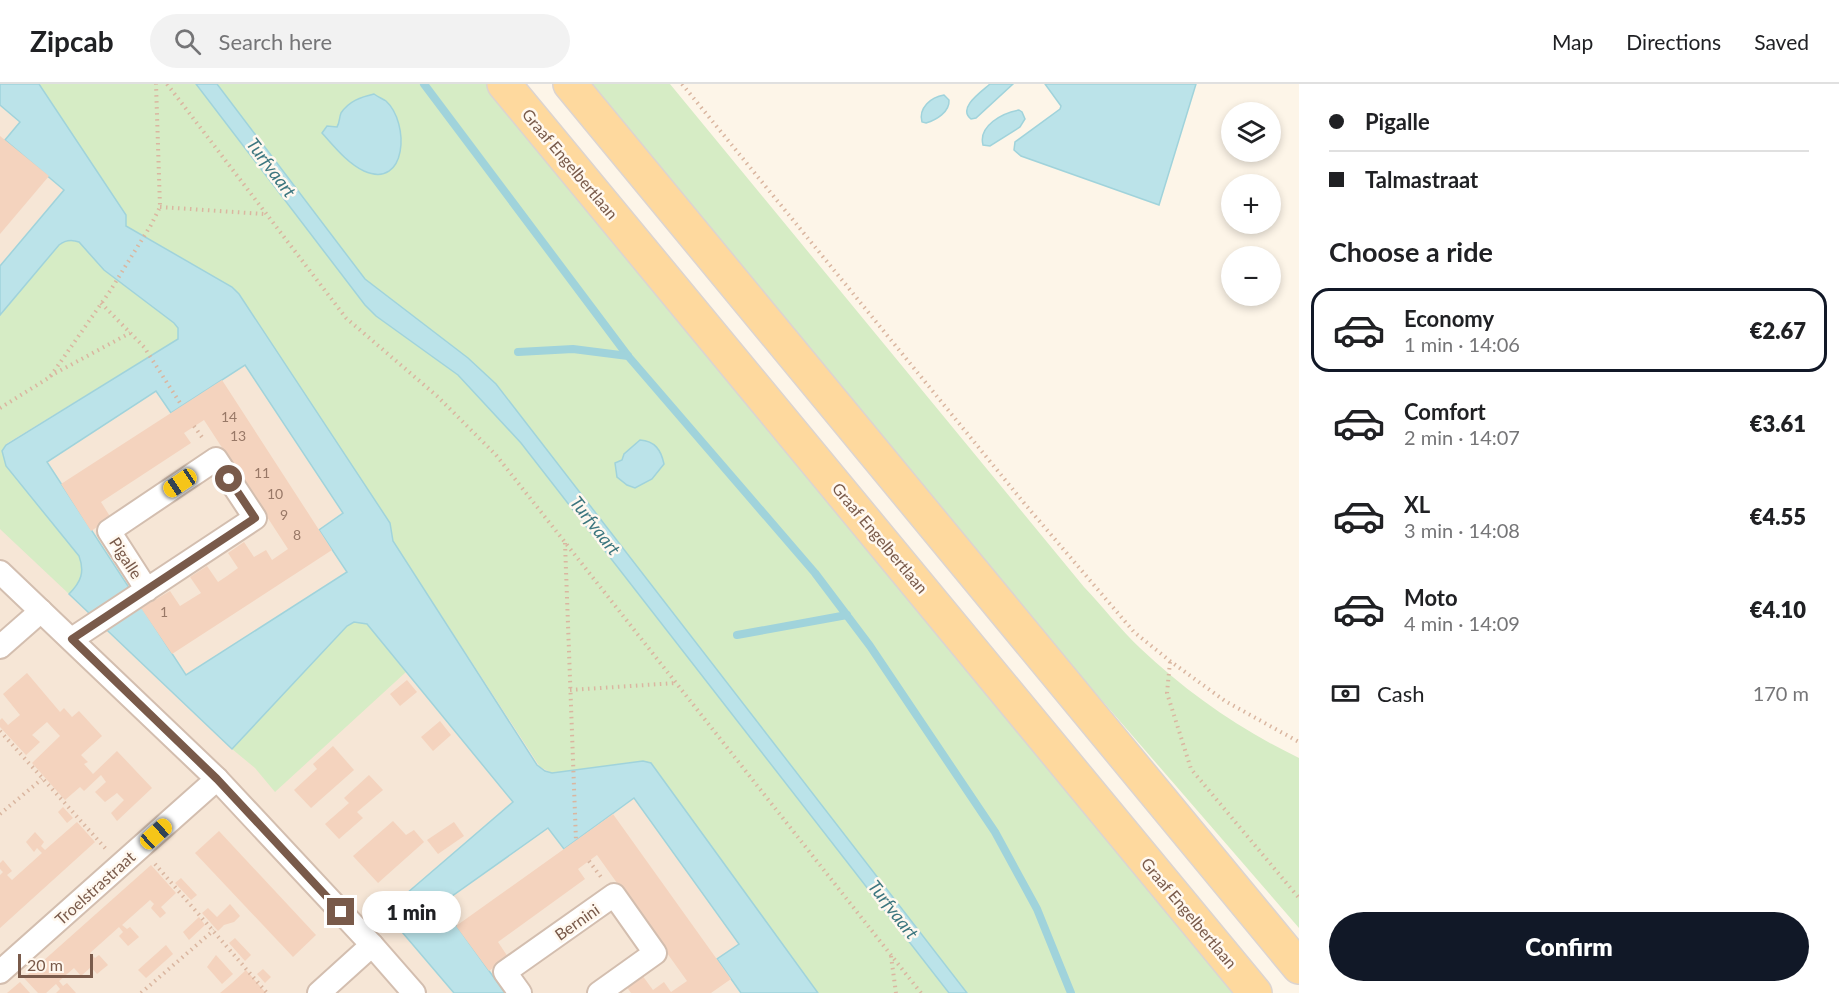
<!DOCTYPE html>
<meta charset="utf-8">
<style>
body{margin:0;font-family:Lato,sans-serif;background:#f2f2f2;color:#202124;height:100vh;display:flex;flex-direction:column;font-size:22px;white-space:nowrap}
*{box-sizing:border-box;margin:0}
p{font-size:20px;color:#757577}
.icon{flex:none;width:33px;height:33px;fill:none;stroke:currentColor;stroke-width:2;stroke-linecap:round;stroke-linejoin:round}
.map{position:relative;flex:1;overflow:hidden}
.details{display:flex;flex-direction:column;background:#fff;width:540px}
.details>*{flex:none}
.guide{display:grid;align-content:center;height:132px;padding:0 30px;background:#fff}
.controls{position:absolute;left:1221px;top:18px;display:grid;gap:12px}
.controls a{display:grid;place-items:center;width:60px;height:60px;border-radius:50%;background:#fff;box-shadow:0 3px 9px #0003;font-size:30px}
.scale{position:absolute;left:18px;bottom:15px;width:75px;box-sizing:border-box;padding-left:6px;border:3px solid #795a4a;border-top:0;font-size:16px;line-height:21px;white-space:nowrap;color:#795a4a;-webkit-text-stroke:4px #fff8ef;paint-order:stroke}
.end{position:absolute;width:27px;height:27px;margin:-14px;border:8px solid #795a4a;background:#fff;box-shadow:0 0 0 3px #fff}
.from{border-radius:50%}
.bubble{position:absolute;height:42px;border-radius:21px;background:#fff;box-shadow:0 3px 9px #0003;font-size:20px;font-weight:800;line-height:42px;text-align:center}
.car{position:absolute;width:18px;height:36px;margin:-18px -9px;border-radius:8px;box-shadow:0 0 4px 2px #0007;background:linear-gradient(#f5c518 24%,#345 0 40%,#f5c518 0 76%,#345 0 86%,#f5c518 0)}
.guide b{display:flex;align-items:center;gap:21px;height:57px;font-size:22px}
.guide b+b{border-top:2px solid #e0e0e0}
.guide i{width:15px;height:15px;background:#202124}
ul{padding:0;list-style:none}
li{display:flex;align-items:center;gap:18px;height:84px;margin:0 12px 9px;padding:0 18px;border:3px solid transparent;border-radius:18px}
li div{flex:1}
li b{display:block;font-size:22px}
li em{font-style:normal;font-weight:800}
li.on{border-color:#111827}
li>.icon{width:54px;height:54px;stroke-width:1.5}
h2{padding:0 30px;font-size:27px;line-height:72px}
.pay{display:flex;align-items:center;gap:15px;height:66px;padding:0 30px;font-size:22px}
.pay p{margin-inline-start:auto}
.button{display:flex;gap:12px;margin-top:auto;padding:12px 30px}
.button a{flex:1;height:69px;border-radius:36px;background:#111827;color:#fff;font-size:24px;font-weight:800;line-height:69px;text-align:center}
header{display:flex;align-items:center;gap:36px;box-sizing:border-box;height:84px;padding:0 30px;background:#fff;border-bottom:2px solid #e0e0e0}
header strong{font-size:28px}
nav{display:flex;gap:33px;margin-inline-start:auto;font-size:21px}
.search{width:420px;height:54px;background:#f2f2f2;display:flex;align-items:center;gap:15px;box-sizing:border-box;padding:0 21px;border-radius:33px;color:#757577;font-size:22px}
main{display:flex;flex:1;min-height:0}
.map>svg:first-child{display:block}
.residential{fill:#f6e6d6}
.green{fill:#d6ecc5}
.water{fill:#bbe3e9;stroke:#a0d3db;stroke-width:1.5;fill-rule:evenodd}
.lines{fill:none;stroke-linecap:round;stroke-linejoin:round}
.stream{stroke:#a0d3db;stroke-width:8}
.building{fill:#f4d3be}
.street-casing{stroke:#d3beaf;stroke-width:26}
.primary-casing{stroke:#dcd4d0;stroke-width:36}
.path{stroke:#dab6a0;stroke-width:4;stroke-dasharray:1.5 4.5;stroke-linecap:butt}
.street{stroke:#fff;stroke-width:22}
.primary{stroke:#fed99e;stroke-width:33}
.route{stroke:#795a4a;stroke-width:8}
.labels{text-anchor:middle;stroke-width:5;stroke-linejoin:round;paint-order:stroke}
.number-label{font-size:14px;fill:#987867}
.street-label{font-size:16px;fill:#795a4a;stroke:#fff8ef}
.water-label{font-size:18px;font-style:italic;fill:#3c767f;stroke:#fff8ef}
</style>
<header>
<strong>Zipcab</strong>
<div class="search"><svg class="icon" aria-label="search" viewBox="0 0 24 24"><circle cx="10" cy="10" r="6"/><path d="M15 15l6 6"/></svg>Search here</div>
<nav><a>Map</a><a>Directions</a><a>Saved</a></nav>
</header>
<main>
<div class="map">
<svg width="1299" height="909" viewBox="0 0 1299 909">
<rect width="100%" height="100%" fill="#fdf5e8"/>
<polygon class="residential" points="0,0 77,0 845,909 0,909"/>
<g class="green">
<polygon points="39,0 196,0 365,221 376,232 458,291 521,359 949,909 818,909 651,679 643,677 552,689 540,683 393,457 390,439 239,210 232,203 126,142 126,131"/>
<polygon points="217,0 486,0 1239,909 967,909 496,300 468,274 365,195"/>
<path d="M589,0h81l414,503c19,20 36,42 56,61 49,46 99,81 159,110v170l-310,-358z"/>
<path d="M68,156l11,2 25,28 70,53 4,5v11l-172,105 -3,7 3,15 73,90c6,16 2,26 -10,38l-69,-65v-214l59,-70z"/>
<polygon points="354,538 361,538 367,540 406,588 275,708 255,684 232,665 347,542"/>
</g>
<g class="water">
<path d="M0,0h39l87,131v11l106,61 7,7 151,229 3,18 144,224 8,6 7,2 91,-12 8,2 167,230h-77l-24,-34 22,-15 -105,-146 -70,51 -16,-21 -107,76 64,89h-51l-69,-81 128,-110 -146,-178 -13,-2 -7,4 -115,123 -163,-155c12,-12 16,-22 10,-38l-73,-90 -4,-15 4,-6 172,-106v-11l-4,-5 -70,-53 -25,-28c-8,-3 -14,-2 -20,3l-59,70v-49l64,-76 -59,-50 15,-18 -20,-17zM245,281l98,148 -24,17 28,42 -161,103 -139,-213 109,-71 15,22z"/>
<polygon points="196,0 217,0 365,195 468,274 496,300 967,909 949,909 521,359 458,291 376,232 365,221"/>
<path d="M990,0h23l-37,34 -5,1c-14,-11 10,-27 19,-35z"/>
<polygon points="1045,0 1196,0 1159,121 1021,72 1014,66 1015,58 1060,25 1061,22"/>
<path d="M374,10c4,3 9,5 12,7 24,22 21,89 -22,70 -17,-8 -30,-25 -42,-38l5,-7 10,1c3,-5 2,-9 4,-14 8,-12 20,-16 33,-19z"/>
<path d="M944,11l5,5c1,12 -13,20 -23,23l-4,-1c-4,-14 9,-25 22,-27z"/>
<path d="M1019,26l3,2 3,7 -5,8 -30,19 -7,-1c-5,-19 19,-32 36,-35z"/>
<path d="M640,356c15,1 21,10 24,24l-12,15 -17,9 -8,-3 -10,-8 -2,-14 7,-3 2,-6z"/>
</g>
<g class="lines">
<g class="stream">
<polyline points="424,0 628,272 815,489 870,562 995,748 1037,825 1071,909"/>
<polyline points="518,268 573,265 628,272"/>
<polyline points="737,551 847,531"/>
</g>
</g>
<g class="building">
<polygon points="0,52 49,92 0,150"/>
<polygon points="222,296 332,466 172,570 141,524 170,507 180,522 201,509 190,493 207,482 218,498 227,492 238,484 228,469 244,458 254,473 266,466 272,476 288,465 204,336 184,349 191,359 101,418 111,434 91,447 61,400"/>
<polygon points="27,589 60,628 64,624 72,633 79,627 102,652 81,671 88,678 84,680 93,690 117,667 152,704 117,737 111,729 124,716 117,709 105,718 95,708 106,698 101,691 84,707 80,703 65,716 32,679 60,652 47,638 32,651 40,658 26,671 0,643 0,636 2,634 8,641 20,631 3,610"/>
<polygon points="407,596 417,608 400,622 390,610"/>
<polygon points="440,637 451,651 433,667 421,653"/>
<polygon points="333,662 354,686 311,724 294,706 317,685 313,680"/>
<polygon points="369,691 383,706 357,728 363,734 339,755 325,740 349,719 344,714"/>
<polygon points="63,723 73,734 67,739 58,728"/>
<polygon points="613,730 731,895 711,909 631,909 626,902 642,891 653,906 664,898 671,908 687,897 597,771 578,785 585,795 498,858 508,873 489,887 456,842"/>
<polygon points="393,737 406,751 414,746 424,758 378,799 353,772"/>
<polygon points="77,738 95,758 0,844 0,791 3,788 0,785 0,779 3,776 12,787 7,791 12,796 42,769 37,764 34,768 26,758 35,748 44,758 41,762 45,766"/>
<polygon points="454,738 464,752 438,770 427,756"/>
<polygon points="219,747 316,851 293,873 195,769"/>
<polygon points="151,781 176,809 161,823 166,829 160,834 151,824 154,820 150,816 122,841 127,845 130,843 139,853 128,862 119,852 123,848 119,843 90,869 95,874 99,871 108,881 103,885 97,890 91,883 81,892 74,884 59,897 63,902 67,899 76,909 56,909 60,905 56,900 46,909 38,909 24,894"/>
<polygon points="181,794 197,811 191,816 175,799"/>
<polygon points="230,820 240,832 234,838 224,841 218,847 202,829 208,824 217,833"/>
<polygon points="199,833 205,841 189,856 183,848"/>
<polygon points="235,854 251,871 245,877 229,859"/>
<polygon points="166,861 173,870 146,894 138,886"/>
<polygon points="216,871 233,890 222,900 207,883"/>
<polygon points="263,885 271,893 265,899 257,890"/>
<polygon points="246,886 266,909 220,909 232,899"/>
<polygon points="20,898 30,909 7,909"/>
</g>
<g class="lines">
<defs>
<g id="street">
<polyline points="0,488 217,695 372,861 414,909"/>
<polyline points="72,555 255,434 216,375 109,447 147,506"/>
<polyline points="0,563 41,527"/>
<polyline points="0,888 217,695"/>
<polyline points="319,909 372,861"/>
<polyline points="520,909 505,888 614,811 655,869 599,909"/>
</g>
<g id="primary">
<polyline points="504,0 1255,909"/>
<polyline points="570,0 1299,883"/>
</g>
</defs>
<use href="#street" class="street-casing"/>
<use href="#primary" class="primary-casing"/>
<g class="path">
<polyline points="167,0 346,234 437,312 496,371 921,909"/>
<polyline points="682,0 1024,419 1134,548 1170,577 1225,617 1299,658"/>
<polyline points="160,123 264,130"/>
<polyline points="101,219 144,263 182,322"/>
<polyline points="50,292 130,249"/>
<polyline points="0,324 50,293 110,207 151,141 160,123 156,0"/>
<polyline points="194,342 204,356"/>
<polyline points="565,459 576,757"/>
<polyline points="1170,578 1167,609 1191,685 1299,814"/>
<polyline points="570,606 676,599"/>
<polyline points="0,647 106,765"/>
<polyline points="0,730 42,695"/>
<polyline points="589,777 601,793"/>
<polyline points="155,780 267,909"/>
<polyline points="891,872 896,909"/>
<polyline points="141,909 214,846"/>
</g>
<use href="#street" class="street"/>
<use href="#primary" class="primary"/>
</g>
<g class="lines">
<polyline class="route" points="229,395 255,434 72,555 217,695 341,828"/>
</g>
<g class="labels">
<g class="number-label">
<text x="229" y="338">14</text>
<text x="238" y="357">13</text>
<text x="262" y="394">11</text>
<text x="275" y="415">10</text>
<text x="284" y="436">9</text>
<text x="297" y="456">8</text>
<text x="164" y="533">1</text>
</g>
<g class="street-label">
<text transform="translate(570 80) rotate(50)" y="6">Graaf Engelbertlaan</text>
<text transform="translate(880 454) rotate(50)" y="6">Graaf Engelbertlaan</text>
<text transform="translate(126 474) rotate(57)" y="6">Pigalle</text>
<text transform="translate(95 804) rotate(-42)" y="6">Troelstrastraat</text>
<text transform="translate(1189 829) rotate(50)" y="6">Graaf Engelbertlaan</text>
<text transform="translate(577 838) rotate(-35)" y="6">Bernini</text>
</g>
<g class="water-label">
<text transform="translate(271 84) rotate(53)" y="6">Turfvaart</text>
<text transform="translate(595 442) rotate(52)" y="6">Turfvaart</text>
<text transform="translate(893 826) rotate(52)" y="6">Turfvaart</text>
</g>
</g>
</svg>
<div class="controls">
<a><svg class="icon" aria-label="layers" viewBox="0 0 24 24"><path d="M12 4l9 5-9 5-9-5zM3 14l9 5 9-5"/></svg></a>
<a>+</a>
<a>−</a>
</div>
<div class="scale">20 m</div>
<i class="end from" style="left:229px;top:395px"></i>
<i class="end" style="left:341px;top:828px"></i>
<div class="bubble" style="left:362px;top:807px;width:99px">1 min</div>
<i class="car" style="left:180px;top:399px;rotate:236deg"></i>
<i class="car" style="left:156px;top:750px;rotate:48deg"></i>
</div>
<section class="details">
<div class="guide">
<b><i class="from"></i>Pigalle</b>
<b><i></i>Talmastraat</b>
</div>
<h2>Choose a ride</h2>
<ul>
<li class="on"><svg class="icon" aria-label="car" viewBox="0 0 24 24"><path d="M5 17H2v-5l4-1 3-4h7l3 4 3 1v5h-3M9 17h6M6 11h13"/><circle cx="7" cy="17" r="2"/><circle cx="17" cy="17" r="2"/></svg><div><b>Economy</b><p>1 min · 14:06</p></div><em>€2.67</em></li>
<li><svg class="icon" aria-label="car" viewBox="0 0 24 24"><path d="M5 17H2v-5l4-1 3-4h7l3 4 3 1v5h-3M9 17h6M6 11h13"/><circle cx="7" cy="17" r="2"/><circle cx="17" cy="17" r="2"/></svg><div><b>Comfort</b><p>2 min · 14:07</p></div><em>€3.61</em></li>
<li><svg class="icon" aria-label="car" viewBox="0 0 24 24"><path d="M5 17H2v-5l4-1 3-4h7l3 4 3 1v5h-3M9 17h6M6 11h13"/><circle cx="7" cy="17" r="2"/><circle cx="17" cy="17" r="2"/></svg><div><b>XL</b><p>3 min · 14:08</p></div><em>€4.55</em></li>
<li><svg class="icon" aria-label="car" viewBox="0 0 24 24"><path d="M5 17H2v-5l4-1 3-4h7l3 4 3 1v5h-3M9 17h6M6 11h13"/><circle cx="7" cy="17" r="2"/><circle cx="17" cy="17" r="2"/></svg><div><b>Moto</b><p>4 min · 14:09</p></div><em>€4.10</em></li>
</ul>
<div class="pay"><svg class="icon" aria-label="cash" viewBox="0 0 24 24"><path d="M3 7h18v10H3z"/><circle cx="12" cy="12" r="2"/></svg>Cash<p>170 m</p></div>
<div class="button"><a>Confirm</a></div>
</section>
</main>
